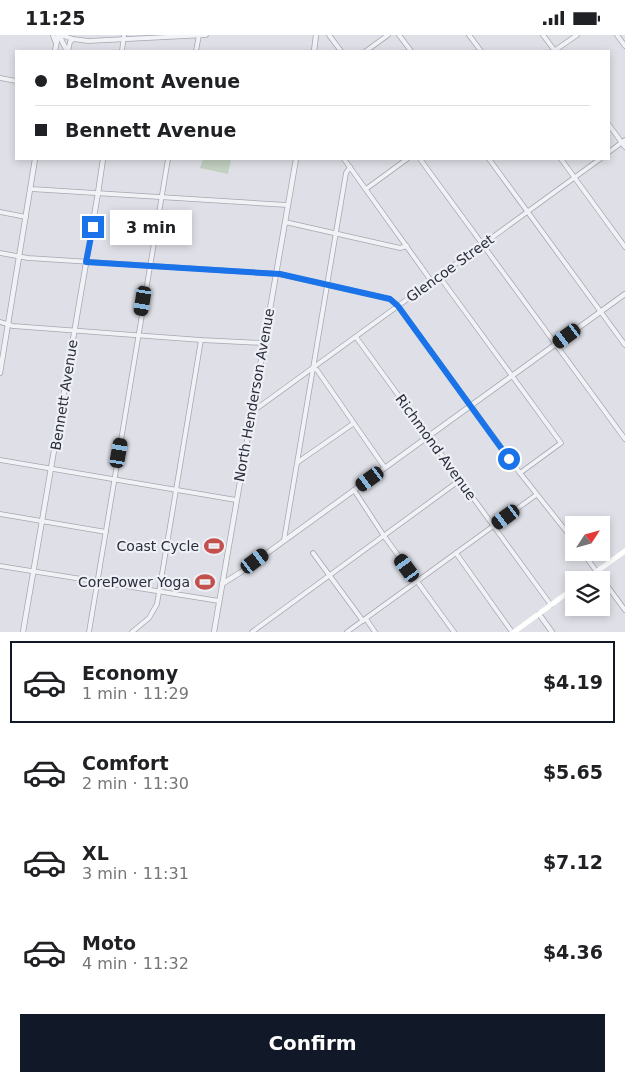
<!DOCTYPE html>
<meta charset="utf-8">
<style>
body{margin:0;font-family:"DejaVu Sans",sans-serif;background:#f6f6f6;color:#202124;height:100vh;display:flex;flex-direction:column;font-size:19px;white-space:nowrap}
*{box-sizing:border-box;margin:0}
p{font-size:16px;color:#757577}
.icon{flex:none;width:28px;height:28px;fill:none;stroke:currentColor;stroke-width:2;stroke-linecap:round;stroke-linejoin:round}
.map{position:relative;height:597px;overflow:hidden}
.side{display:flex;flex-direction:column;background:#fff;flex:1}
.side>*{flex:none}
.hud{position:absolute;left:15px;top:15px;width:595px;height:110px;border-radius:0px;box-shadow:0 2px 8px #0003;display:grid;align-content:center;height:110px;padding:0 20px;background:#fff}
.needle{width:32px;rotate:54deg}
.buttons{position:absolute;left:565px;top:481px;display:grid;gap:10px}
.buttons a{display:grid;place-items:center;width:45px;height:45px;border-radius:0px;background:#fff;box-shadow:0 2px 8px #0003;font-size:25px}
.end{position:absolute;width:22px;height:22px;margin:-11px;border:6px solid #1a73e8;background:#fff;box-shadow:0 0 0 2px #fff}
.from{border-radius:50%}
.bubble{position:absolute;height:35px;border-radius:0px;background:#fff;box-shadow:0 2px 8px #0003;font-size:16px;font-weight:700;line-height:35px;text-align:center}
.car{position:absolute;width:15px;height:30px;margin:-15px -8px;border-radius:6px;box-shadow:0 0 4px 1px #0007;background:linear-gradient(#222 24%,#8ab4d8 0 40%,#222 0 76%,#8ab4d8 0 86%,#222 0)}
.hud b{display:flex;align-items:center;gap:18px;height:48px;font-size:19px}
.hud b+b{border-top:1px solid #e0e0e0}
.hud i{width:12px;height:12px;background:#202124}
ul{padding:9px 0 0;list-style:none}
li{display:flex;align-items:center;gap:15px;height:82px;margin:0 10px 8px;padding:0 10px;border:2px solid transparent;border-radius:0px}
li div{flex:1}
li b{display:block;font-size:19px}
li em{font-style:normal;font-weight:700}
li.selected{border-color:#111827}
li>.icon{width:45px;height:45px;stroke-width:1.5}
.cta{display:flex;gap:10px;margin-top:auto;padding:10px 20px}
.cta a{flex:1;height:58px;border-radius:0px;background:#111827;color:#fff;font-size:20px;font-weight:700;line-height:58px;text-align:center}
.status{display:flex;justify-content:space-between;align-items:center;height:35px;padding:0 25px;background:#fff;direction:ltr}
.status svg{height:14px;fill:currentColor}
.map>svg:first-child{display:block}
.green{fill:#c2d0c0}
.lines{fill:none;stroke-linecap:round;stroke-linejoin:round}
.minor-casing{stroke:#a5a7b1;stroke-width:5.5}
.tertiary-casing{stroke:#a5a7b1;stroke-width:6}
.minor{stroke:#f1f2f6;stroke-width:4}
.tertiary{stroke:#f1f2f6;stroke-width:4.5}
.secondary{stroke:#fff;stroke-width:5}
.route{stroke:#1a73e8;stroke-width:6}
.labels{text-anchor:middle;stroke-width:4.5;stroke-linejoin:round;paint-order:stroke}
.street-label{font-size:14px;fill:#292d3d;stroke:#eef0f5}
.poi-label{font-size:14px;fill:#292d3d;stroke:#eef0f5;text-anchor:end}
</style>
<div class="status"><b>11:25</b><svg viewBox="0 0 49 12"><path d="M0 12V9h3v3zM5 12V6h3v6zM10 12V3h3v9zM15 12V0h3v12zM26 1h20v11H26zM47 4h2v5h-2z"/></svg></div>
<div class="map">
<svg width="625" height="597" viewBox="0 0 625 597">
<rect width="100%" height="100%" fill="#dfe0e7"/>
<polygon class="green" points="203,124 232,124 231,124 228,139 200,133"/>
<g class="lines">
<defs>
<g id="minor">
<polyline points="61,0 73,4 88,6 206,0"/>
<polyline points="329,0 341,16"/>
<polyline points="399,0 411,16"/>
<polyline points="469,0 481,16"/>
<polyline points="543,0 555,16"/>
<polyline points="617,0 625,11"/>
<polyline points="68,16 70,7 73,4"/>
<polyline points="122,16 124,0"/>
<polyline points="196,16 199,0"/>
<polyline points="366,16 388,0"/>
<polyline points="554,16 577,0"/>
<polyline points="0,43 16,46"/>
<polyline points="609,90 625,112"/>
<polyline points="609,117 625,105"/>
<polyline points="344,124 432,247"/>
<polyline points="420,124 625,404"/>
<polyline points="489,124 625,310"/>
<polyline points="561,124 625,212"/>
<polyline points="31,154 287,170"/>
<polyline points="366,154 407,124"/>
<polyline points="0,177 26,182"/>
<polyline points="285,187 400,213 407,211"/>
<polyline points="0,218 28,223 279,239 390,264 398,271 520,438 574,506"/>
<polyline points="439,241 561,408 520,438"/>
<polyline points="0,287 13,291 201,305 263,308"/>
<polyline points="356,302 551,570"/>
<polyline points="313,333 317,335 385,433"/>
<polyline points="252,377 600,124"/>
<polyline points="0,425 236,465"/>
<polyline points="298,427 354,388"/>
<polyline points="354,455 384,501 454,597"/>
<polyline points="0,479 106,497"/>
<polyline points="284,505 346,138 350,132"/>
<polyline points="313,518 363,586"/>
<polyline points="456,518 512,597"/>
<polyline points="583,518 625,575"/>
<polyline points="0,531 219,566"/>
<polyline points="366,584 375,597"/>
<polyline points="89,597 168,124"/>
<polyline points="132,597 149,583 157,569 201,305"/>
<polyline points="252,597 460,445"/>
<polyline points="347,597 536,460"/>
</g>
<g id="tertiary">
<polyline points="53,0 56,8"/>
<polyline points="59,0 67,16"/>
<polyline points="55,16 58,0"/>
<polyline points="314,16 316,0"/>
<polyline points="0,338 35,124"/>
<polyline points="222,549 241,537 625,259"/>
<polyline points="539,579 552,597"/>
<polyline points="23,597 98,158 103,124"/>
<polyline points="214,597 296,124"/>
</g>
</defs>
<use href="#minor" class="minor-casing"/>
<use href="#tertiary" class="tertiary-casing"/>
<use href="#minor" class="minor"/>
<use href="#tertiary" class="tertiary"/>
<g class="secondary">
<polyline points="585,545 625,516"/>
<polyline points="514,597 574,553"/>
</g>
</g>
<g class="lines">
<polyline class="route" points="93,192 86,227 280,239 390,264 398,271 509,424"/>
</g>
<defs>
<symbol id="stadium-bare" viewBox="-9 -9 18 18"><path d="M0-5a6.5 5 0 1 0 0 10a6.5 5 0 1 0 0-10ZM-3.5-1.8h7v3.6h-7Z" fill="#c3504d" stroke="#eef0f5" stroke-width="2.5" paint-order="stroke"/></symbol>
</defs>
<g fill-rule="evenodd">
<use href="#stadium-bare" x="200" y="497" width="28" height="28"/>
<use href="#stadium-bare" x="191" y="533" width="28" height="28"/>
</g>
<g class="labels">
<g class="street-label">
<text transform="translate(450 233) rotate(-36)" y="5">Glencoe Street</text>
<text transform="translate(64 360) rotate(-81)" y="5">Bennett Avenue</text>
<text transform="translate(254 360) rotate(-80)" y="5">North Henderson Avenue</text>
<text transform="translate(436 412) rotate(54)" y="5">Richmond Avenue</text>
</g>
<g class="poi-label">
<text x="199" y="516">Coast Cycle</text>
<text x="190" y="552">CorePower Yoga</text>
</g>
</g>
</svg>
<div class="buttons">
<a><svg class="needle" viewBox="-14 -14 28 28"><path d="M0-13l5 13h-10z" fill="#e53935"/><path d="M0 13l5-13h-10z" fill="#757577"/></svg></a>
<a><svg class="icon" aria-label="layers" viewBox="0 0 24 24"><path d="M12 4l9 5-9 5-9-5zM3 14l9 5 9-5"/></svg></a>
</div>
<i class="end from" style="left:509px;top:424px"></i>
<i class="end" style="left:93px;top:192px"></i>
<div class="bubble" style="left:110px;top:175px;width:82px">3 min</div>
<i class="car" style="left:143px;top:266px;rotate:189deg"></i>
<i class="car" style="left:567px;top:301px;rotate:234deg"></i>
<i class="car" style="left:119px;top:418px;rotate:10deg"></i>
<i class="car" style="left:370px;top:444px;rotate:234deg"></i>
<i class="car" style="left:506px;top:482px;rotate:234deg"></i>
<i class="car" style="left:255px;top:526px;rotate:53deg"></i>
<i class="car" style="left:407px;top:533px;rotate:324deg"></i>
<div class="hud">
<b><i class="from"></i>Belmont Avenue</b>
<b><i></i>Bennett Avenue</b>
</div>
</div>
<section class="side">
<ul>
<li class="selected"><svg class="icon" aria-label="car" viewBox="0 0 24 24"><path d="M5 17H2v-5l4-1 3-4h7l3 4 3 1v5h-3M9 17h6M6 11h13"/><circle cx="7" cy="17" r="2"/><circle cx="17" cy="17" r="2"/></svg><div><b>Economy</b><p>1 min · 11:29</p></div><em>$4.19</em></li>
<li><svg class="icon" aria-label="car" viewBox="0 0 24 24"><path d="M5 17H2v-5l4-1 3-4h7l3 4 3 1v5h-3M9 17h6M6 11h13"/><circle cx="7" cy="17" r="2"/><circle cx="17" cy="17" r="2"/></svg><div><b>Comfort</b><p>2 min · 11:30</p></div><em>$5.65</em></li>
<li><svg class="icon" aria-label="car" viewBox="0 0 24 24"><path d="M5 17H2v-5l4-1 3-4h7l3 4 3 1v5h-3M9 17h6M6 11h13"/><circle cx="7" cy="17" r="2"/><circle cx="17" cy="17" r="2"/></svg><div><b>XL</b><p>3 min · 11:31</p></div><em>$7.12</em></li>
<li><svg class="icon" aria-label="car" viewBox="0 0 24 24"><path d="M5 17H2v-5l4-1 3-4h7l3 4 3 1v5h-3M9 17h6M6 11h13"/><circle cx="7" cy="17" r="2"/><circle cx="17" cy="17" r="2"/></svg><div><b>Moto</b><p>4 min · 11:32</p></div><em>$4.36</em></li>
</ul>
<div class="cta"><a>Confirm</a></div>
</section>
